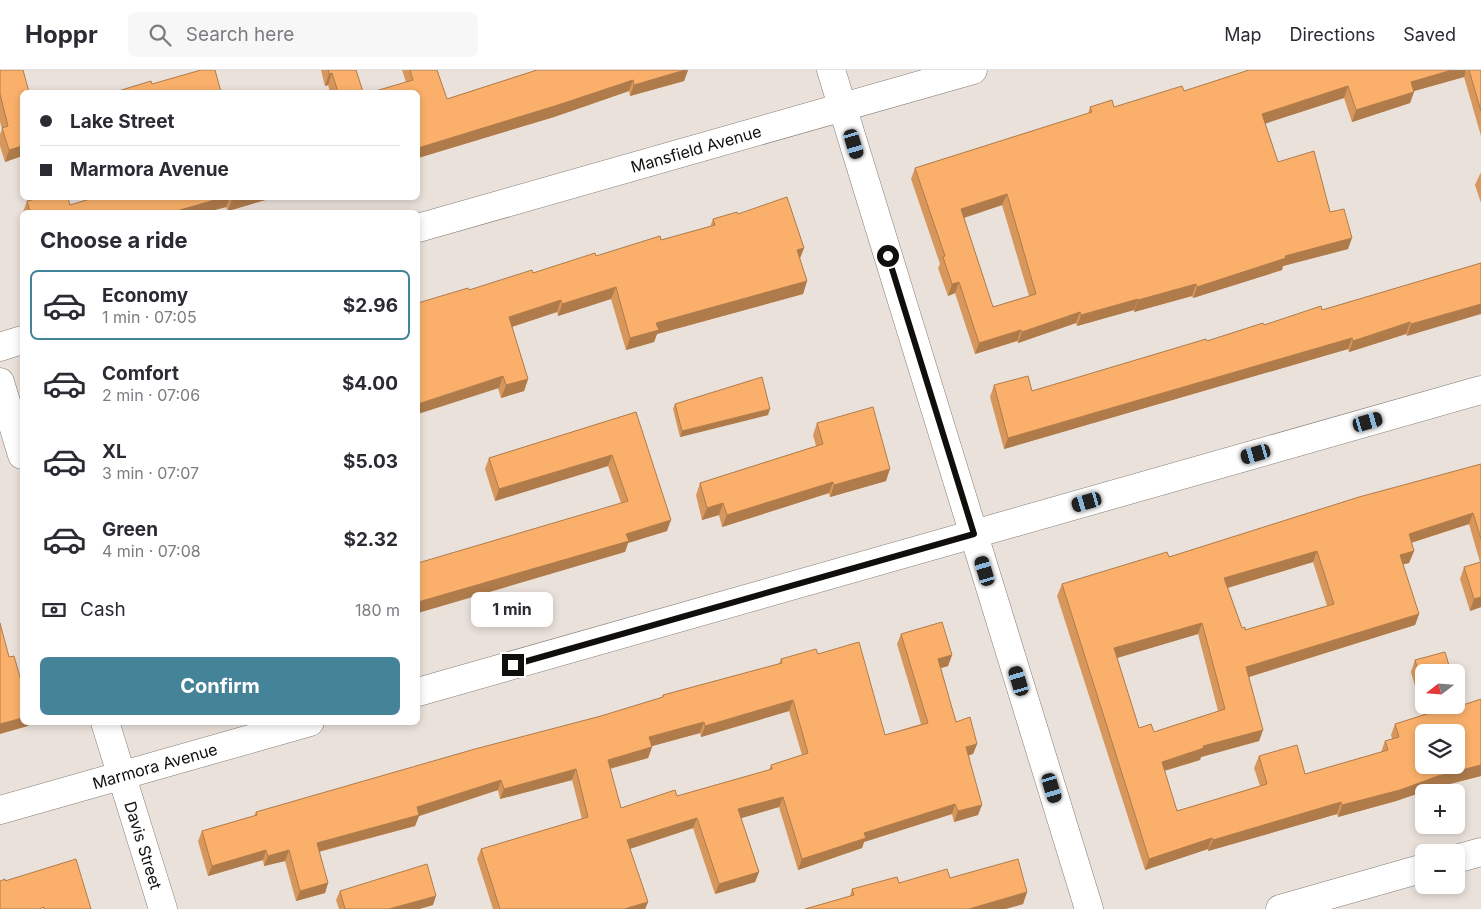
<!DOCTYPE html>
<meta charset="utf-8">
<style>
body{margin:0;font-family:Inter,sans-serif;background:#f7f7f7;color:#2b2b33;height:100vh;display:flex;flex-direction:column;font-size:19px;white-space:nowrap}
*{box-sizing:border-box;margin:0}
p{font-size:16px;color:#7c7c81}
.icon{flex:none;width:28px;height:28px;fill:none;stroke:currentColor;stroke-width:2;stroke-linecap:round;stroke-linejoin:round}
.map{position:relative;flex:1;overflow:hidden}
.panel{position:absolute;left:20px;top:140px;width:400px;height:515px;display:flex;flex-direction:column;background:#fff;border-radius:8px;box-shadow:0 2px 8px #0003}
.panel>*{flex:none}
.hud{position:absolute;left:20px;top:20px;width:400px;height:110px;border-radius:8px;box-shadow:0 2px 8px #0003;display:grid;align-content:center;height:110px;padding:0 20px;background:#fff}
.needle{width:32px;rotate:253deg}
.fabs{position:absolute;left:1415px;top:594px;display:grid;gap:10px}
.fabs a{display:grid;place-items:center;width:50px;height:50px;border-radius:8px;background:#fff;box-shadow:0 2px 8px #0003;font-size:25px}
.end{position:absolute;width:22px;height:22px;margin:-11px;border:6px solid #110f0c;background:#fff;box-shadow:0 0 0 2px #fff}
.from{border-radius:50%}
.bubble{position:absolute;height:35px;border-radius:8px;background:#fff;box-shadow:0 2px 8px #0003;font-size:16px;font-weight:700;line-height:35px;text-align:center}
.car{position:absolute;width:15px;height:30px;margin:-15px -8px;border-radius:6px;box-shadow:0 0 4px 1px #0007;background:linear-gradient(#222 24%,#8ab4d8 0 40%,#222 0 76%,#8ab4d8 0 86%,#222 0)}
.hud b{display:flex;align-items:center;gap:18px;height:48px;font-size:19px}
.hud b+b{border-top:1px solid #e1e1e2}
.hud i{width:12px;height:12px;background:#2b2b33}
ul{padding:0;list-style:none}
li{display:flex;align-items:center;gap:15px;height:70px;margin:0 10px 8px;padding:0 10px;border:2px solid transparent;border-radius:8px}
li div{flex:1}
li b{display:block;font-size:19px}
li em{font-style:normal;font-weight:700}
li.current{border-color:#448398}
li>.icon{width:45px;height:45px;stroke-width:1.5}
h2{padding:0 20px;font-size:22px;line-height:60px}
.pay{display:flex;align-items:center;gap:12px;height:55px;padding:0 20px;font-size:19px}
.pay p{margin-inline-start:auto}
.action{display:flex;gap:10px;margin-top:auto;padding:10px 20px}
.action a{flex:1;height:58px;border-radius:8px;background:#448398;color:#fff;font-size:20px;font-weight:700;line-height:58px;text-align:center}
header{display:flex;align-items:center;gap:30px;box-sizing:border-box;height:70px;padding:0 25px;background:#fff;border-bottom:1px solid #e1e1e2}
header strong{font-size:24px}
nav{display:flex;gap:28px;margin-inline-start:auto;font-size:18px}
.search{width:350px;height:45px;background:#f7f7f7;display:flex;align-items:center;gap:12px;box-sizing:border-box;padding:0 18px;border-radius:8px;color:#7c7c81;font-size:19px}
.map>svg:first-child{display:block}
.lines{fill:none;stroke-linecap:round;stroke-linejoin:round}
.minor-casing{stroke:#847c75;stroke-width:29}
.minor{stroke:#fff;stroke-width:28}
.wall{fill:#d7975c;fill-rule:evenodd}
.shaded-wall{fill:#af7b4b}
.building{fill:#fab06b;stroke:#af7b4b;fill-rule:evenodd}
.route{stroke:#110f0c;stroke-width:6}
.labels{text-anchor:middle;stroke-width:4;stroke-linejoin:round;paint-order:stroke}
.street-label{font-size:16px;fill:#110f0c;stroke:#f7eee7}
</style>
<header>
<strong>Hoppr</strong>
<div class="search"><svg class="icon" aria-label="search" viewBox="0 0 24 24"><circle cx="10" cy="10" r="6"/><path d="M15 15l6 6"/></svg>Search here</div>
<nav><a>Map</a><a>Directions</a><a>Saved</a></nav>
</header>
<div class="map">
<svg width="1481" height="839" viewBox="0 0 1481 839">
<rect width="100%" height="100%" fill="#eae1da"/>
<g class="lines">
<defs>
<g id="minor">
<polyline points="831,0 1089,839"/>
<path id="s1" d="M418,158l555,-158"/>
<polyline points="0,277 22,270"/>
<polyline points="0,312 22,385"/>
<polyline points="418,622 1481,320"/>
<path id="s2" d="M105,652l58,187"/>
<path id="s3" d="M0,740l310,-88"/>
<polyline points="1456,789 1481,782"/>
<polyline points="1280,839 1424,798"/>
</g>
</defs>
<use href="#minor" class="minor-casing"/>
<use href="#minor" class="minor"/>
</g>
<g class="wall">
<polygon points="0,0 22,22 22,86 5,92 0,76 0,64 2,59 0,52"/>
<polygon points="321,0 356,0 363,22 330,22 328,15 325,16"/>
<polygon points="402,0 437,0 447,29 537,0 688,0 684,11 630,26 629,21 554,47 418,88 418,22 406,12"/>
<path d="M1249,0h232v66l-17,-59 -50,14 -4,12 -58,19 -8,-24 -79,25 13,39 52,50 18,37 -65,17 -1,4 -89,28 -1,-2 -58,16v-2l-57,16 -1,-3 -58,20 -1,-2 -42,13 -20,-61 -7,3 -10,-28 2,-4 -29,-85 4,-11 173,-54 2,-7h24l70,-16zM1002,135l27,91 -36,11 -29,-89z"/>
<polygon points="1481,103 1481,133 1475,115 1480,104"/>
<polygon points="93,128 272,128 228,141 226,137 207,142 23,142 27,131 70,135"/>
<polygon points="738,144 804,178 800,189 807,211 803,224 657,264 654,272 626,280 611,229 558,246 557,242 512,257 528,309 524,321 501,328 469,220 596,186 661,170 710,157 713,149"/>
<polygon points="1481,193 1407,266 1406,264 1349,282 1348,279 1004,379 990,327 994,315 1032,321 1264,255 1322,240"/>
<polygon points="675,334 768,345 680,367 673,339"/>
<polygon points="636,342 667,461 628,473 625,482 621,433 608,396 495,431 485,399 489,388"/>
<polygon points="817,353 886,411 830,427 829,423 722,457 719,445 702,450 696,425 700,413 816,376 813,365"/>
<path d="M1481,394v143l-11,4 -10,-32 4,-12 16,-5 -11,-38 -58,19 3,8 -5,12 -6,1 16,50 -4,11 -166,52 14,53 -4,11 -58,16 -1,3 -36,11 13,40 83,-25 -6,-18 5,-12 46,18 76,-22 4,-11 7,-2 -1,-4 4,-11 28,-9 -12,-43 4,-12 9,12v33h32l4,1 21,-7v77l-47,12 -38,13 -58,16 -1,-3 -129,37v-2l-63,21 -88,-274 5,-12 107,-27zM1313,492l14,44 -82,24 -3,-2 -14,-40zM1198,564l20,77 -64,21 -15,-4 -22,-70z"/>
<path d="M901,564l51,21 -4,11 -7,2 15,54 21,22 -4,10 -4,1 9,60 -24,7 -2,-8 -88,28 -2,6 -64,22 -19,-63 -38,11 18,54 -4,10 -40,12 -22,-66 -63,21 18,53 -3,7h-152l-16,-50 4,-10 101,-30 -10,-39 -72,19 -2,-9 -79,26 -4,10 -96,26 9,31 -3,10 -29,8 -11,-40 -21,5 -1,-6 -55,16 -10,-35 4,-10 52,-15 2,-4 345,-96 61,-18 1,-3 116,-31 2,-5 37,-5 67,81 36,-11 -24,-80zM789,641l13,44 -31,10 -2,5 -92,26 -56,12 -11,-39 38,-11 4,-11v-1l48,-13 1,4z"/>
<polygon points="950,808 1027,822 1023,834 1005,839 805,839 850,826 852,819 899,813"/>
<polygon points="340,821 433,835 419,839 339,839 336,830"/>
</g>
<g class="shaded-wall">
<polygon points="685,0 688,0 684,11 630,26 634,15"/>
<polygon points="1452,0 1466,0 1464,7 1407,23 1411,12"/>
<polygon points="332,3 328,15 325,16 329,4"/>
<polygon points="633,10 629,21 554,47 418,88 418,78"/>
<polygon points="1348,16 1344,28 1258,56 1262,44"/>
<polygon points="1414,22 1410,33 1352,52 1356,40"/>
<polygon points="22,76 22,86 5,92 9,80"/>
<polygon points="1007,124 1002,135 957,150 961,139"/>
<polygon points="222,128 230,128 226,137 207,142 173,142"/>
<polygon points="238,128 272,128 228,141 232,129"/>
<polygon points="1352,168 1348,179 1283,196 1282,200 1193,228 1197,217 1285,186"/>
<polygon points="804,178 799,190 797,180"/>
<polygon points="807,211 803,224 657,264 654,272 626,280 630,268 656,253"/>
<polygon points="959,212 955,223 948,226 952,214"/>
<polygon points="1196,214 1192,226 1134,242 1138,230"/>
<polygon points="616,217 611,229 558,246 562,234"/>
<polygon points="1138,229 1134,240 1077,256 1081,245"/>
<polygon points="561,230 557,242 505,259 509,247"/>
<polygon points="1481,234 1481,244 1407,266 1411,254"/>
<polygon points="1080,242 1076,253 1018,273 1022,262"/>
<polygon points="1410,252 1406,264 1349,282 1353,271"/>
<polygon points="1021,260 1017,271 975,284 979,273"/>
<polygon points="1352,268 1348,279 1004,379 1008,368"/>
<polygon points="503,306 499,318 418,344 418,334"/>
<polygon points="528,309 524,321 501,328 506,315"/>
<polygon points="770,339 768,345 680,367 682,361"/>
<polygon points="612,385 608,396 495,431 499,419"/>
<polygon points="890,399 886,411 830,427 834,415"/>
<polygon points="833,412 829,423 722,457 727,445"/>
<polygon points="723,433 719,445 702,450 707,438"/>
<polygon points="1473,443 1469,454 1404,475 1409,464"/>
<polygon points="671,450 667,461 628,473 625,482 418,543 418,532"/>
<polygon points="1317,481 1313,492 1220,520 1224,508"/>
<polygon points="1414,481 1409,493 1396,496 1400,485"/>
<polygon points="1481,527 1481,537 1470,541 1474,529"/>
<polygon points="1419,544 1415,555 1242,609 1246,597"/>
<polygon points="1202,553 1198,564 1110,590 1114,578"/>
<polygon points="952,585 948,596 934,600 938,589"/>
<polygon points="793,630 789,641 701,667 705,656"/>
<polygon points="22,648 22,652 29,652 28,656 0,664 0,654"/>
<polygon points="704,652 700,663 645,678 649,667"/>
<polygon points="1263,660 1259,671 1201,687 1200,690 1157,703 1162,692 1203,676"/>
<polygon points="977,674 973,684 963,687 966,677"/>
<polygon points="652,677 648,688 604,700 608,690"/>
<polygon points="1481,695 1481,706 1434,718 1396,731 1338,747 1342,735 1438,706"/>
<polygon points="576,699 572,710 500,729 504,719"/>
<polygon points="501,710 498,720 419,746 415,756 313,783 317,773 417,737"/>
<polygon points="783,727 779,737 735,750 738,739"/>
<polygon points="1341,732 1337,744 1208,781 1213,770"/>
<polygon points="955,734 952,744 864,772 862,778 798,800 802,789 864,763"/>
<polygon points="982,735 978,745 954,752 958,741"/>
<polygon points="697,748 693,758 623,781 627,770"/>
<polygon points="1212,768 1208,779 1145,800 1149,789"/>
<polygon points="266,780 263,790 208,806 212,796"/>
<polygon points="289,780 285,791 264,796 268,786"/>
<polygon points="759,802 755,812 715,824 719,814"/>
<polygon points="328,813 325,823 296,831 300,821"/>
<polygon points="1027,822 1023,834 1005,839 969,839"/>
<polygon points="436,826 433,835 419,839 389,839"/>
<polygon points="648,832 645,839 624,839"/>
</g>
<g class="building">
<polygon points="0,0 23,0 29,22 22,22 22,76 9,80 2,58 8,56 0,24"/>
<polygon points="201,0 215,0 221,22 115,22 151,11 152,14"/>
<polygon points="328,0 356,0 363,22 338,22 332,3 329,4"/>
<polygon points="410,0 437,0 447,29 537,0 685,0 634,15 633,10 558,35 418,78 418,22 372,22 413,10"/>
<path d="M1249,0h203l-41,12 3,10 -58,18 -8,-24 -86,28 16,48 36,-11 16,61 14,-3 8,29 -67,18 1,2 -89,29 -1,-3 -58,16v-1l-57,16 -1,-3 -58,20 -1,-2 -42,13 -20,-61 -7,2 -9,-27 2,-1 -30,-88 177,-56 -2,-5 22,-7 2,7 68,-21 2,5zM1007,124l29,100 -43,13 -32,-98z"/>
<polygon points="1469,0 1481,0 1481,41"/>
<polygon points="787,127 804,178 797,180 807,211 656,253 659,260 630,268 616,217 562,234 561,230 509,247 528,309 506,315 503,306 418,334 418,233 468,218 469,220 532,200 533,203 595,183 596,186 660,166 661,170 715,155 713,149 737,142 738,144"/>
<polygon points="40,128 68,128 70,135 93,128 222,128 173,142 30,142 27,131"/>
<polygon points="1481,193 1481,234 1411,254 1410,252 1353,271 1352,268 1008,368 994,315 1028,306 1032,321 1206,269 1207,271 1263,253 1264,255 1321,236 1322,240"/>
<polygon points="762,307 770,339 682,361 675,334"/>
<polygon points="873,337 890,399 834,415 833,412 727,445 723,433 707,438 700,413 823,374 817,353"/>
<polygon points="636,342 671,450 626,464 629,471 418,532 418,493 628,431 612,385 499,419 489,388"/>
<path d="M1481,394v75l-8,-26 -64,21 5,17 -14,4 19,59 -173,53 17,63 -60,16 1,2 -42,14 15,49 90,-27 -8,-28 38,-11 8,29 83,-24 -3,-9 14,-4 -4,-13 35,-11 -2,-8h28v-13l4,14 21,-7v66l-43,11 -38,14 -58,15 -1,-3 -128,38 -1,-2 -63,21 -87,-275 105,-32 2,5 190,-60zM1317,481l17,53 -89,26v-3l-3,1 -18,-50zM1202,553l23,86 -71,23 -3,-8 -12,4 -25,-80zM1424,662h32v33h-32z"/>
<polygon points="1481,492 1481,527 1474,529 1464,497"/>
<path d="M942,552l10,33 -14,4 18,63 14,-5 7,27 -11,3 16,58 -24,6 -3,-7 -91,29 2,5 -64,21 -19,-62 -45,12 21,63 -40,12 -22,-66 -70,22 21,62 -24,7h-124l-19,-60 107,-32 -12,-48 -72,20 -3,-9 -84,27 2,8 -102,28 11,40 -28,8 -11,-41 -21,6 -2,-6 -54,16 -10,-35 55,-16 -1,-3 219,-63 126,-33 62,-19v-2l119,-32 -1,-4 35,-10 2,5 41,-12 26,93 43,-12 -27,-89zM793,630l15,53 -37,12 1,4 -95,27 -2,-6 -54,18 -13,-48 44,-13 -3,-10 55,-15 1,4z"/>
<polygon points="0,553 9,587 14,586 22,614 22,648 0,654"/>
<polygon points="1445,582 1451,602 1424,602 1424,622 1415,590"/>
<polygon points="76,789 91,839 44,839 44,837 39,839 0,839 0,811 5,809 5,811"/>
<polygon points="1018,789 1027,822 969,839 805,839 854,825 852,819 897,807 899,813 947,799 950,808"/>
<polygon points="427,794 436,826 389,839 345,839 340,821"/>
</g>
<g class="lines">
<polyline class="route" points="513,595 974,464 888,186"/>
</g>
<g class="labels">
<g class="street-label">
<text dy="6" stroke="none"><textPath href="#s1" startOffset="289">Mansfield Avenue</textPath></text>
<text dy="6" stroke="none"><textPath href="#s3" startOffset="161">Marmora Avenue</textPath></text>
<text dy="6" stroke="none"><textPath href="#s2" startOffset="129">Davis Street</textPath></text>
</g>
</g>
</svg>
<div class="fabs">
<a><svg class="needle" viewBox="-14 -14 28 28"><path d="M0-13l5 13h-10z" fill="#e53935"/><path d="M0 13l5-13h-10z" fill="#7c7c81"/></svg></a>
<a><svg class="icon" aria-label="layers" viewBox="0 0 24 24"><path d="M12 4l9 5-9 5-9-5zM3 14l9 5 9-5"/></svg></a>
<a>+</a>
<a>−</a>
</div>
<i class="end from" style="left:888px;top:186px"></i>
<i class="end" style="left:513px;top:595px"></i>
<div class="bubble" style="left:471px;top:522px;width:82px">1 min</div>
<i class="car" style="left:854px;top:74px;rotate:163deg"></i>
<i class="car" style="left:1368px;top:352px;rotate:74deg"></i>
<i class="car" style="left:1256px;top:384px;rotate:254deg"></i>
<i class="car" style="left:1087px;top:432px;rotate:254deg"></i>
<i class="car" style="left:985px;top:501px;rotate:343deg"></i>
<i class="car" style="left:1019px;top:611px;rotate:343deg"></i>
<i class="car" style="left:1052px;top:718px;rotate:163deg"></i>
<div class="hud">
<b><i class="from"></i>Lake Street</b>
<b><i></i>Marmora Avenue</b>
</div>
<section class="panel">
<h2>Choose a ride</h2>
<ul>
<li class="current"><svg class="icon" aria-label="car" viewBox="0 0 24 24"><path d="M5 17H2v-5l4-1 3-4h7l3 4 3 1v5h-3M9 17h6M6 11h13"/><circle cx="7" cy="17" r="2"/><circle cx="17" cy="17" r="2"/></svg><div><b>Economy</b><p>1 min · 07:05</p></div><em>$2.96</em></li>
<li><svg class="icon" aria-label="car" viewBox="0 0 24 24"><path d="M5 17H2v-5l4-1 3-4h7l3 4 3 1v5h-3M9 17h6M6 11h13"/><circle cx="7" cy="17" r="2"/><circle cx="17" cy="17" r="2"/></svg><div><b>Comfort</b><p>2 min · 07:06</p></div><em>$4.00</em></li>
<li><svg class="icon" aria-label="car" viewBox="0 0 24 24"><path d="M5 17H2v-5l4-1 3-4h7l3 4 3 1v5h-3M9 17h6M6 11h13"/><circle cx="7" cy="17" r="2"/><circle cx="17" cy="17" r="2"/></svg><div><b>XL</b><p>3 min · 07:07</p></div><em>$5.03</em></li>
<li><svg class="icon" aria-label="car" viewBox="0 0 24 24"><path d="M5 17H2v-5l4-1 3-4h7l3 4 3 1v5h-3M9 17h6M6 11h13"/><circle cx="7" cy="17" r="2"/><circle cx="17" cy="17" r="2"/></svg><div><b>Green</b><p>4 min · 07:08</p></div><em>$2.32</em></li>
</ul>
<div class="pay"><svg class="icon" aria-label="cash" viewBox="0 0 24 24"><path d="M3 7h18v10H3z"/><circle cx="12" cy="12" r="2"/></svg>Cash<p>180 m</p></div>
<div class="action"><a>Confirm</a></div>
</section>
</div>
